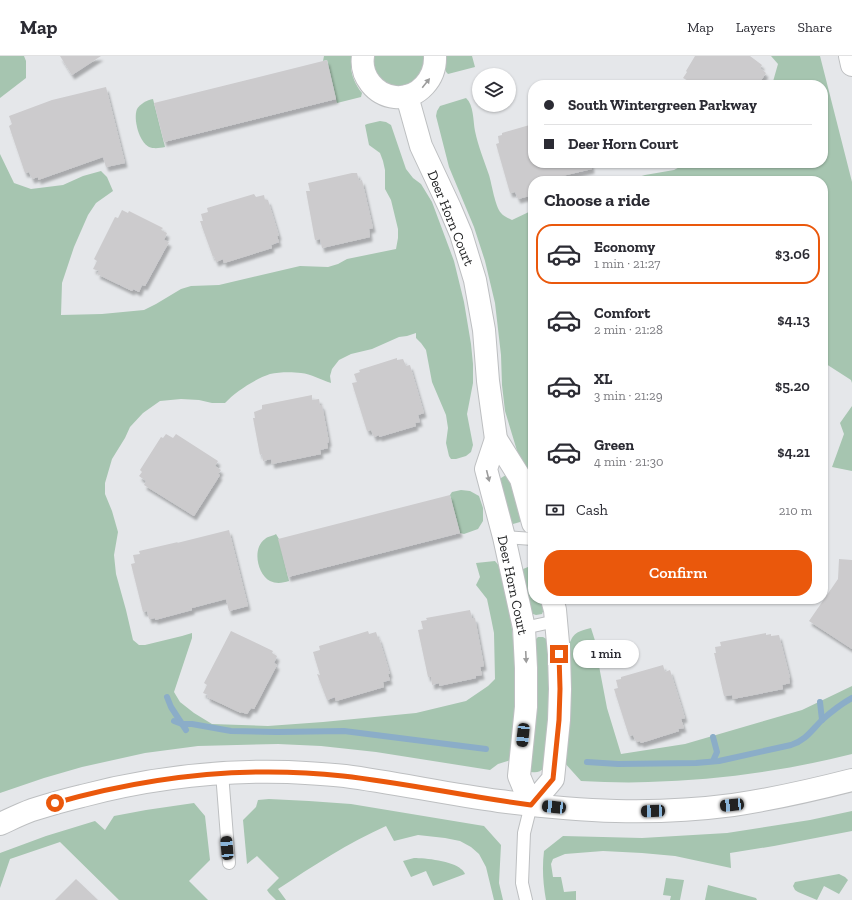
<!DOCTYPE html>
<meta charset="utf-8">
<style>
body{margin:0;font-family:"Zilla Slab",serif;background:#f2f2f3;color:#2b2b33;height:100vh;display:flex;flex-direction:column;font-size:15px;white-space:nowrap}
*{box-sizing:border-box;margin:0}
p{font-size:13px;color:#7c7c81}
.icon{flex:none;width:22px;height:22px;fill:none;stroke:currentColor;stroke-width:2;stroke-linecap:round;stroke-linejoin:round}
.map{position:relative;flex:1;overflow:hidden}
.panel{position:absolute;left:528px;top:120px;width:300px;height:428px;display:flex;flex-direction:column;background:#fff;border-radius:16px;box-shadow:0 1px 3px #0004}
.panel>*{flex:none}
.banner{position:absolute;left:528px;top:24px;width:300px;height:88px;border-radius:16px;box-shadow:0 1px 3px #0004;display:grid;align-content:center;height:88px;padding:0 16px;background:#fff}
.buttons{position:absolute;left:472px;top:12px;display:grid;gap:8px}
.buttons a{display:grid;place-items:center;width:44px;height:44px;border-radius:50%;background:#fff;box-shadow:0 1px 3px #0004;font-size:20px}
.end{position:absolute;width:18px;height:18px;margin:-9px;border:5px solid #ea580c;background:#fff;box-shadow:0 0 0 2px #fff}
.from{border-radius:50%}
.bubble{position:absolute;height:28px;border-radius:14px;background:#fff;box-shadow:0 1px 3px #0004;font-size:13px;font-weight:600;line-height:28px;text-align:center}
.car{position:absolute;width:12px;height:24px;margin:-12px -6px;border-radius:5px;box-shadow:0 0 3px 1px #0007;background:linear-gradient(#222 24%,#8ab4d8 0 40%,#222 0 76%,#8ab4d8 0 86%,#222 0)}
.banner b{display:flex;align-items:center;gap:14px;height:38px;font-size:15px}
.banner b+b{border-top:1px solid #e1e1e2}
.banner i{width:10px;height:10px;background:#2b2b33}
ul{padding:0;list-style:none}
li{display:flex;align-items:center;gap:12px;height:60px;margin:0 8px 6px;padding:0 8px;border:2px solid transparent;border-radius:16px}
li div{flex:1}
li b{display:block;font-size:15px}
li em{font-style:normal;font-weight:600}
li.current{border-color:#ea580c}
li>.icon{width:36px;height:36px;stroke-width:1.5}
h2{padding:0 16px;font-size:18px;line-height:48px}
.pay{display:flex;align-items:center;gap:10px;height:44px;padding:0 16px;font-size:15px}
.pay p{margin-inline-start:auto}
.action{display:flex;gap:8px;margin-top:auto;padding:8px 16px}
.action a{flex:1;height:46px;border-radius:16px;background:#ea580c;color:#fff;font-size:16px;font-weight:600;line-height:46px;text-align:center}
header{display:flex;align-items:center;gap:24px;box-sizing:border-box;height:56px;padding:0 20px;background:#fff;border-bottom:1px solid #e1e1e2}
header strong{font-size:19px}
nav{display:flex;gap:22px;margin-inline-start:auto;font-size:14px}
.map>svg:first-child{display:block}
.green{fill:#a6c5b0}
.lines{fill:none;stroke-linecap:round;stroke-linejoin:round}
.stream{stroke:#8badc8;stroke-width:6}
.building{fill:#cccbcd;filter:url(#shadow)}
.lane-casing{stroke:#bdbfc1;stroke-width:14}
.street-casing{stroke:#bdbfc1;stroke-width:24}
.secondary-casing{stroke:#bdbfc1;stroke-width:24}
.primary-casing{stroke:#bdbfc1;stroke-width:24}
.lane{stroke:#fff;stroke-width:12}
.street{stroke:#fff;stroke-width:22}
.secondary{stroke:#fff;stroke-width:22}
.primary{stroke:#fff;stroke-width:22}
.oneway{fill:#9c9c9c}
.route{stroke:#ea580c;stroke-width:5}
.labels{text-anchor:middle;stroke-width:3;stroke-linejoin:round;paint-order:stroke}
.street-label{font-size:14px;fill:#222324;stroke:#fff}
</style>
<header>
<strong>Map</strong>
<nav><a>Map</a><a>Layers</a><a>Share</a></nav>
</header>
<div class="map">
<svg width="852" height="844" viewBox="0 0 852 844">
<defs>
<filter id="shadow"><feDropShadow dx="2.5" dy="4.5" stdDeviation="1" flood-color="#0004"/></filter>
</defs>
<rect width="100%" height="100%" fill="#e5e7ea"/>
<g class="green">
<polygon points="0,0 24,0 26,5 26,22 0,42"/>
<path d="M324,0h27c1,3 0,7 0,10 0,9 5,20 11,27l-1,4 -24,6 -10,-43 -4,1z"/>
<path d="M374,0h49c1,9 0,13 -5,20 -17,22 -49,7 -44,-20z"/>
<path d="M445,0h27l3,11 -27,7c-5,-4 -3,-12 -3,-18z"/>
<polygon points="771,0 820,0 852,126 852,327 851,324 823,306 823,125 625,125 645,119 674,114 687,107 823,107 823,29 772,29 778,8"/>
<path d="M466,42c8,7 7,23 9,33 3,15 9,29 14,44 3,10 6,31 12,38 2,3 7,5 11,7l21,-10v274l-15,-30 -13,-43 -3,-26 -1,-30 -6,-52 -10,-42 -11,-34 -25,-60 -13,-51 1,-5 3,-5z"/>
<path d="M153,43l12,48c-5,1 -11,2 -16,0 -10,-5 -16,-28 -12,-38 3,-5 10,-9 16,-10z"/>
<path d="M380,65l6,1 5,3 15,44 7,9 8,6 11,18 22,59 10,41 7,42 2,20v19l-6,31 6,31 -2,7 -5,4 -10,3h-5l-2,-3 -3,-13 2,-15 -2,-13 -14,-33 -6,-32 -5,-7 -5,-5v-5l-9,3 -8,1 -27,12 -21,5 -12,6 -7,9 -2,7 1,7c-10,-3 -20,-9 -30,-10 -9,-1 -22,-1 -31,1 -15,5 -35,18 -45,29h-13l-13,-3 -18,-1 -21,2 -17,12 -13,14 -5,11 -13,21 -7,24v11l7,17 6,21 -4,23 2,19 10,36 7,30 6,5h6l37,-9 10,-3v5l-18,54 6,10 14,11 18,11 56,2 55,-4 93,-9 50,-12 22,-15 7,-7 -1,-46 -3,-15 -4,-19 -11,-14 4,-8 -4,-14 19,-2 5,6 11,52 4,42 2,55 -6,44 -13,4 -8,6 -114,-18 -55,-6 -43,-2 -80,2 -53,7 -63,14 -38,11 -44,15v-639l14,29 17,6 32,-4 20,-9 18,-5 6,6 6,14 -17,12 -8,12 -14,32 -12,36 -1,32 41,-1 42,-4 12,-6 25,-15 10,-3 28,-1 81,-19 28,1 10,-3 9,-5 49,-10 2,-11v-9l-7,-29 -6,-11v-19l-2,-9 -3,-8 -11,-8 -4,-20 2,-1z"/>
<polygon points="852,350 852,415 832,411 844,378 840,367"/>
<polygon points="506,419 510,419 523,462 520,466 513,468 509,465 499,425 501,422"/>
<polygon points="461,434 470,435 479,440 483,452 483,465 478,473 464,478 460,477 450,439 452,436"/>
<path d="M276,478l3,5 10,42c-6,2 -13,3 -19,0 -13,-7 -18,-33 -5,-42 3,-3 8,-3 11,-5z"/>
<polygon points="528,511 533,511 533,543 542,543 544,553 542,558 536,559 530,557 522,517 523,513"/>
<path d="M591,572l6,19 2,19 8,42 14,46 64,-10 117,-34 50,-24v68c-67,17 -135,26 -204,28 -22,1 -45,0 -67,-1l-18,-20 4,-111c6,-16 7,-18 24,-22z"/>
<path d="M538,581h5l5,3 2,47 -1,35 -4,45c-5,5 -8,6 -14,5l-3,-4 7,-128z"/>
<path d="M269,743l40,2 42,3 133,22 17,19 -2,38 4,17h-9l-8,-33 -7,-13 -8,-7 -11,-6 -15,-3 -27,-3 -24,6 -8,-15c-38,17 -73,40 -108,63l8,11h-10l-7,-7 -2,-3 12,-12 -22,-22 -10,8 -4,-44 13,-13 2,-7z"/>
<polygon points="194,747 205,760 210,804 189,825 208,844 119,844 60,786 10,803 0,832 0,797 46,780 95,765 105,774 114,760 146,754"/>
<path d="M852,755v20l-78,15 -44,7 1,15 -56,-12 -33,-3 -39,-2 -38,3 -12,5 -2,5 2,13h8l3,15 12,-1v9h-30c-3,-17 -4,-32 -2,-49l19,-15 79,2 85,-5 83,-13z"/>
<path d="M414,802c11,0 39,3 47,11 2,1 3,3 4,5l-32,12 -7,-15 -15,6 -8,-16z"/>
<polygon points="839,818 845,821 848,824 839,838 824,830 817,844 798,836 795,834 793,830 795,826"/>
<polygon points="666,822 684,824 680,844 670,844 671,840 663,839"/>
<polygon points="708,829 756,842 757,844 705,844"/>
</g>
<g class="lines">
<g class="stream">
<polyline points="167,641 171,651 186,674"/>
<polyline points="820,646 822,664"/>
<polyline points="174,665 182,668 192,668 231,675 277,676 344,675 486,693"/>
<polyline points="713,705 717,696 713,681"/>
<path d="M587,706l31,2 78,-1 23,-2 72,-16c15,-5 20,-14 31,-25 9,-8 19,-16 30,-22"/>
</g>
</g>
<g class="building">
<polygon points="60,0 101,0 72,19"/>
<polygon points="695,0 750,0 762,9 760,12 766,17 758,29 696,29 683,22 687,16 686,15"/>
<polygon points="327,4 336,43 164,86 154,47"/>
<polygon points="106,31 125,107 106,111 103,101 38,124 38,121 32,123 29,116 25,117 9,70 12,68 9,60 52,44"/>
<polygon points="533,68 533,107 591,107 592,113 562,120 564,125 533,125 533,139 518,143 515,136 510,137 496,88 499,87 498,80 502,79 502,77"/>
<polygon points="352,117 357,117 359,125 362,124 373,172 369,173 370,181 322,192 320,183 315,184 306,135 310,135 308,127"/>
<polygon points="254,138 256,141 264,139 265,144 268,144 279,180 277,180 279,186 271,189 272,192 224,207 223,203 216,206 214,200 213,201 200,165 203,165 201,158 208,156 207,152"/>
<polygon points="122,154 128,157 129,155 163,172 161,174 167,177 164,184 169,186 145,230 142,229 139,236 133,233 132,235 97,218 99,215 93,213 97,205 94,203 115,161 118,162"/>
<polygon points="397,302 397,304 403,303 406,310 410,309 424,357 418,359 420,366 415,367 416,370 379,381 379,379 374,381 371,374 367,375 352,327 357,326 354,318 360,316 359,314"/>
<polygon points="312,339 312,344 319,343 320,349 322,349 329,386 327,387 328,392 320,394 321,398 272,408 271,403 263,405 262,398 260,399 253,362 255,362 254,356 262,353 262,349"/>
<polygon points="166,378 173,382 176,378 218,405 215,410 221,414 218,418 220,419 194,460 144,429 146,425 139,420 142,416 140,414 161,381 163,382"/>
<polygon points="450,439 460,477 288,521 278,483"/>
<polygon points="229,474 248,550 229,555 226,543 192,552 192,554 155,564 155,562 149,563 147,555 143,556 131,508 135,507 133,499 140,498 139,495 178,486 177,487"/>
<polygon points="839,503 852,504 852,593 809,565 838,523"/>
<polygon points="470,554 472,562 475,562 484,610 480,611 482,619 476,620 476,622 439,630 439,627 432,629 431,621 428,621 418,574 423,573 421,565 427,564 426,562"/>
<polygon points="231,575 273,595 272,597 277,600 274,607 277,609 254,653 251,652 247,658 241,656 241,657 207,641 208,639 203,637 207,629 204,627"/>
<polygon points="368,575 369,578 376,576 378,582 379,582 390,618 388,618 390,624 383,626 384,631 336,645 335,641 327,644 317,618 320,619 313,596 320,594 319,590"/>
<polygon points="766,577 766,579 771,578 771,580 779,579 790,622 789,622 790,627 782,629 783,633 733,643 732,639 724,640 714,597 716,597 715,591 721,590 720,586"/>
<polygon points="663,609 665,616 670,614 685,662 681,663 684,672 678,673 679,675 641,687 640,685 636,686 633,679 629,680 614,633 618,632 616,624 621,623 621,621"/>
<polygon points="76,823 98,844 55,844"/>
</g>
<g class="lines">
<defs>
<g id="lane">
<polyline points="504,481 533,483"/>
<polyline points="524,572 556,565"/>
<polyline points="222,717 229,807"/>
<polyline points="526,844 522,827 524,777 531,749"/>
</g>
<g id="street">
<path d="M363,0c-3,20 12,39 32,41 24,2 41,-19 40,-41"/>
<polyline points="407,40 421,90 450,152 461,178 475,224 484,274 488,325 496,383 521,423 533,467"/>
<polyline points="496,383 486,413 504,481 524,572 526,612 526,651 519,720 531,749 553,723 559,664 560,633 559,598 555,554 552,543"/>
</g>
<path id="secondary" d="M0,768c11,-5 21,-10 32,-14 16,-5 33,-10 50,-14 68,-18 137,-26 206,-24 19,1 38,2 57,4 51,7 103,18 154,25 39,5 78,9 117,10 39,1 79,-1 117,-6 40,-6 80,-15 119,-25"/>
<polyline id="primary" points="850,0 852,9"/>
</defs>
<use href="#lane" class="lane-casing"/>
<use href="#street" class="street-casing"/>
<use href="#secondary" class="secondary-casing"/>
<use href="#primary" class="primary-casing"/>
<use href="#lane" class="lane"/>
<use href="#street" class="street"/>
<use href="#secondary" class="secondary"/>
<use href="#primary" class="primary"/>
</g>
<defs><path id="oneway-solid" d="M-6-.8H1V-3.2L6.5 0L1 3.2V.8H-6Z"/></defs>
<g class="oneway">
<use href="#oneway-solid" transform="translate(426 27) rotate(-51)"/>
<use href="#oneway-solid" transform="translate(488 420) rotate(76)"/>
<use href="#oneway-solid" transform="translate(526 601) rotate(87)"/>
</g>
<g class="lines">
<path class="route" d="M55,747c95,-27 189,-38 288,-27 63,7 125,21 188,29l22,-26 6,-59 1,-31 -1,-35"/>
</g>
<g class="labels">
<g class="street-label">
<text transform="translate(451 162) rotate(68)" y="5">Deer Horn Court</text>
<text transform="translate(513 529) rotate(78)" y="5">Deer Horn Court</text>
</g>
</g>
</svg>
<div class="buttons">
<a><svg class="icon" aria-label="layers" viewBox="0 0 24 24"><path d="M12 4l9 5-9 5-9-5zM3 14l9 5 9-5"/></svg></a>
</div>
<i class="end from" style="left:55px;top:747px"></i>
<i class="end" style="left:559px;top:598px"></i>
<div class="bubble" style="left:573px;top:584px;width:66px">1 min</div>
<i class="car" style="left:523px;top:679px;rotate:186deg"></i>
<i class="car" style="left:732px;top:749px;rotate:264deg"></i>
<i class="car" style="left:554px;top:751px;rotate:276deg"></i>
<i class="car" style="left:653px;top:755px;rotate:268deg"></i>
<i class="car" style="left:227px;top:792px;rotate:355deg"></i>
<div class="banner">
<b><i class="from"></i>South Wintergreen Parkway</b>
<b><i></i>Deer Horn Court</b>
</div>
<section class="panel">
<h2>Choose a ride</h2>
<ul>
<li class="current"><svg class="icon" aria-label="car" viewBox="0 0 24 24"><path d="M5 17H2v-5l4-1 3-4h7l3 4 3 1v5h-3M9 17h6M6 11h13"/><circle cx="7" cy="17" r="2"/><circle cx="17" cy="17" r="2"/></svg><div><b>Economy</b><p>1 min · 21:27</p></div><em>$3.06</em></li>
<li><svg class="icon" aria-label="car" viewBox="0 0 24 24"><path d="M5 17H2v-5l4-1 3-4h7l3 4 3 1v5h-3M9 17h6M6 11h13"/><circle cx="7" cy="17" r="2"/><circle cx="17" cy="17" r="2"/></svg><div><b>Comfort</b><p>2 min · 21:28</p></div><em>$4.13</em></li>
<li><svg class="icon" aria-label="car" viewBox="0 0 24 24"><path d="M5 17H2v-5l4-1 3-4h7l3 4 3 1v5h-3M9 17h6M6 11h13"/><circle cx="7" cy="17" r="2"/><circle cx="17" cy="17" r="2"/></svg><div><b>XL</b><p>3 min · 21:29</p></div><em>$5.20</em></li>
<li><svg class="icon" aria-label="car" viewBox="0 0 24 24"><path d="M5 17H2v-5l4-1 3-4h7l3 4 3 1v5h-3M9 17h6M6 11h13"/><circle cx="7" cy="17" r="2"/><circle cx="17" cy="17" r="2"/></svg><div><b>Green</b><p>4 min · 21:30</p></div><em>$4.21</em></li>
</ul>
<div class="pay"><svg class="icon" aria-label="cash" viewBox="0 0 24 24"><path d="M3 7h18v10H3z"/><circle cx="12" cy="12" r="2"/></svg>Cash<p>210 m</p></div>
<div class="action"><a>Confirm</a></div>
</section>
</div>
